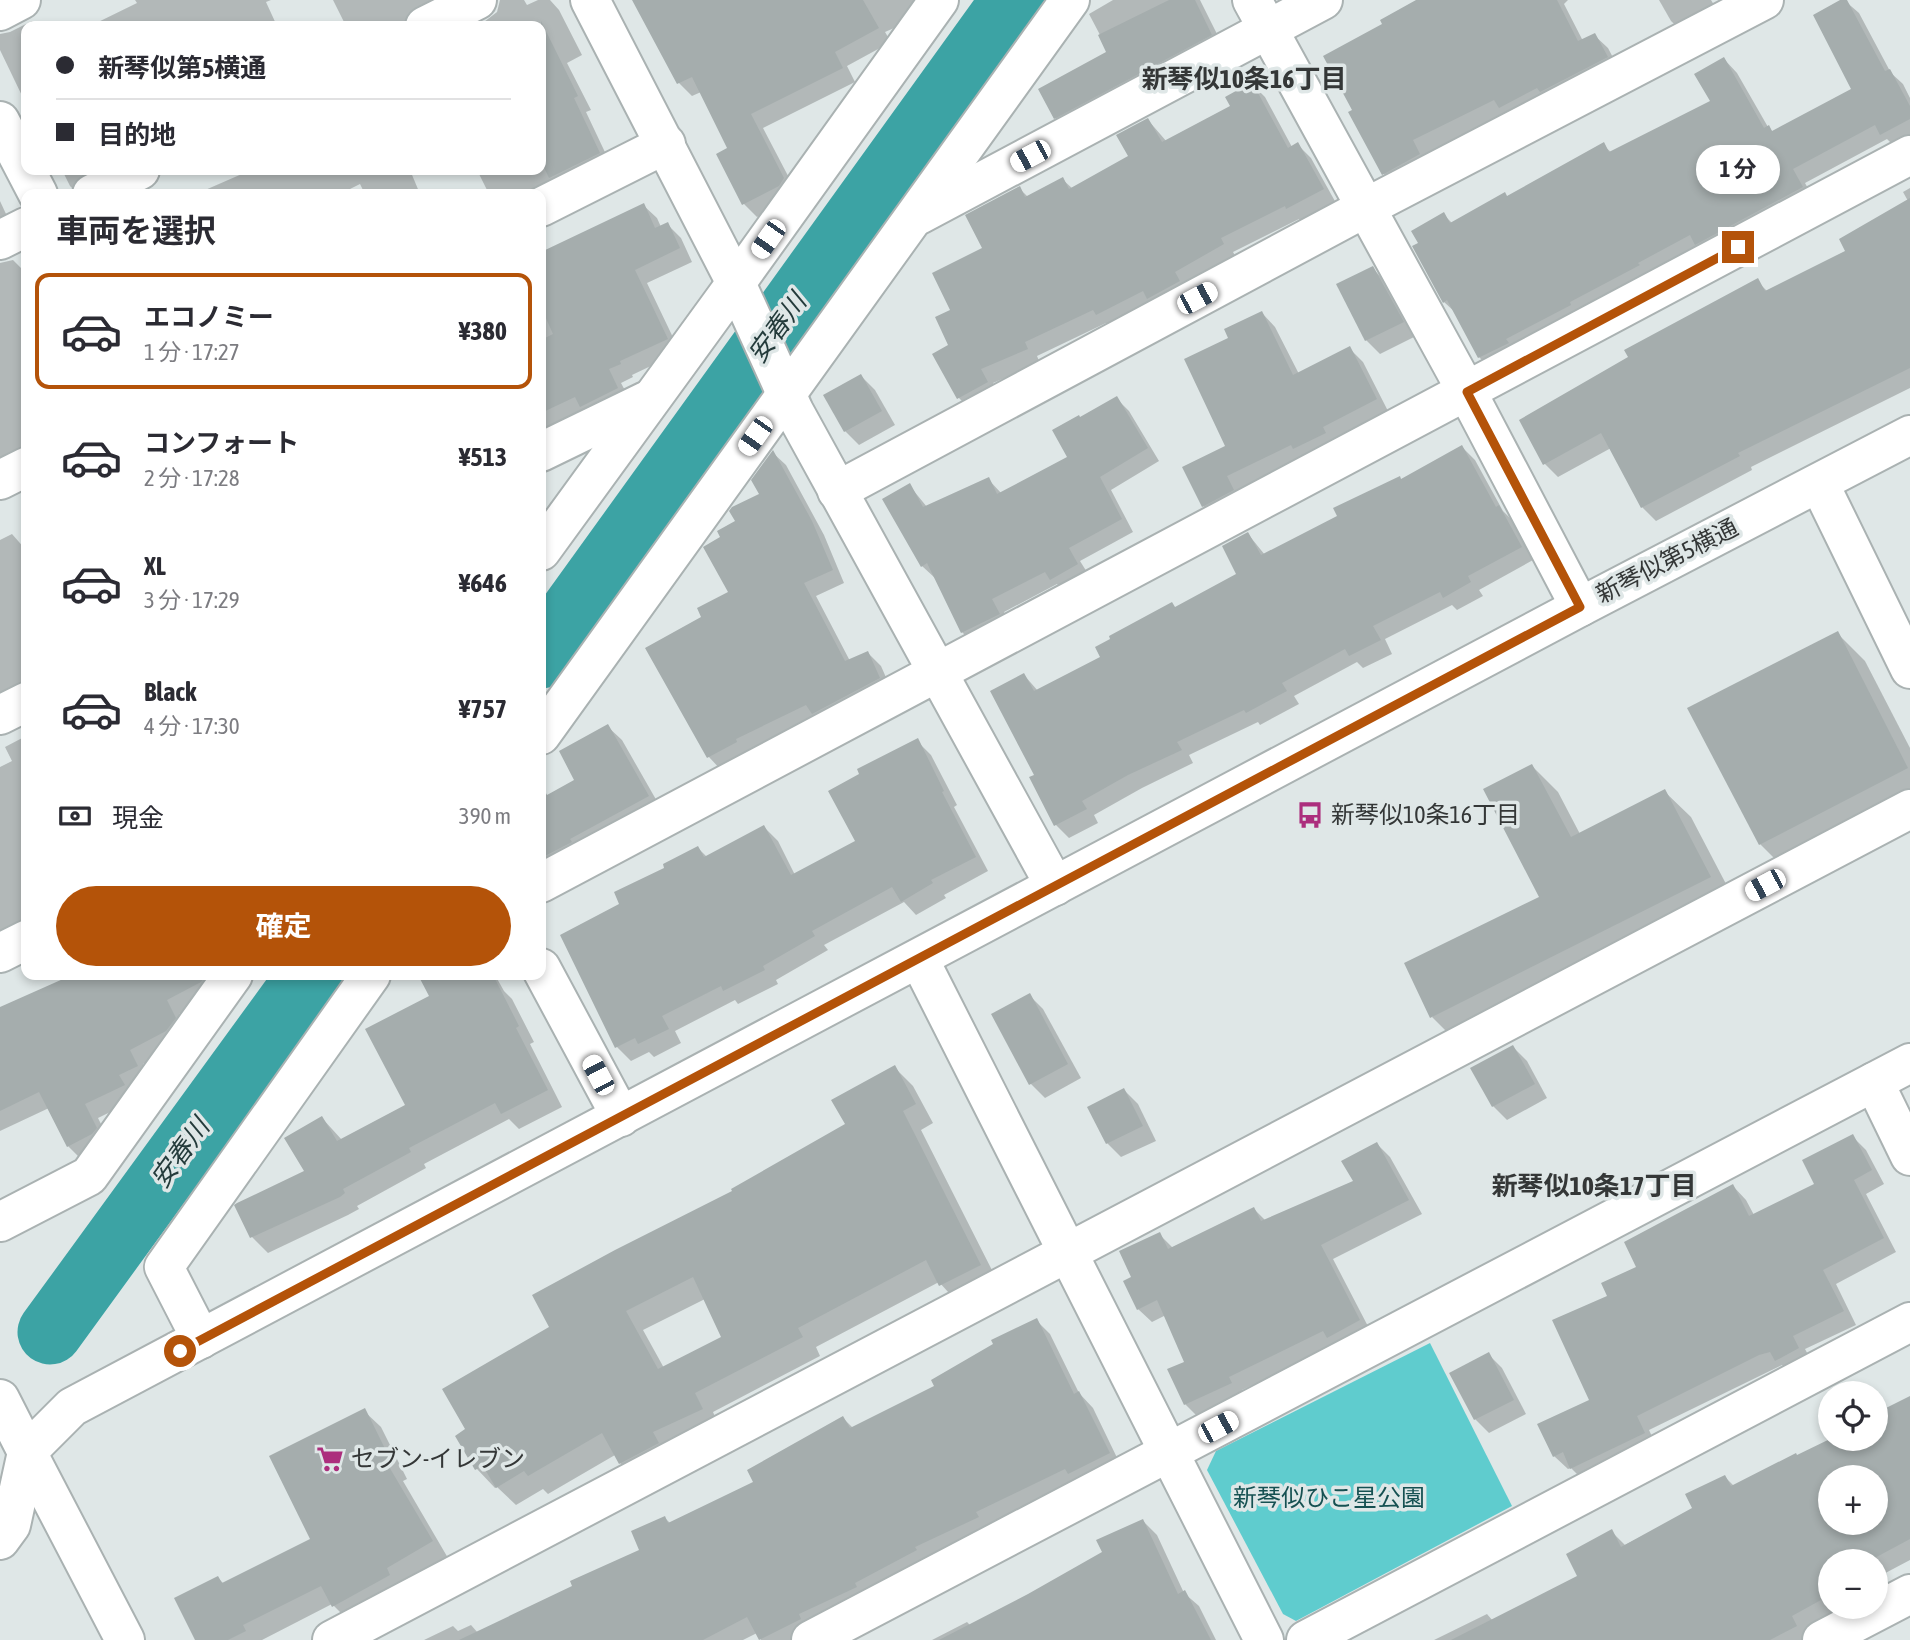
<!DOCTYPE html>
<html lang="ja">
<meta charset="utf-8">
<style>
body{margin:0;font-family:"Asap Condensed","Noto Sans JP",sans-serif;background:#f7f7f7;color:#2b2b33;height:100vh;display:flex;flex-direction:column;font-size:26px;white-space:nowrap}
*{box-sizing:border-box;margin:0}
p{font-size:23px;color:#7c7c81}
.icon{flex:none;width:38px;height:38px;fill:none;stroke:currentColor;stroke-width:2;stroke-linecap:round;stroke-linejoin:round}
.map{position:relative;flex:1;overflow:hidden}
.drawer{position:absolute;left:21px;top:189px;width:525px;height:791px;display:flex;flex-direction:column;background:#fff;border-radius:14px;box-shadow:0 4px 10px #0003}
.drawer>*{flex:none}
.hud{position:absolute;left:21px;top:21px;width:525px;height:154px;border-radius:14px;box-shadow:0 4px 10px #0003;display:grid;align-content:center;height:154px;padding:0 35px;background:#fff}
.controls{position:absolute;left:1818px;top:1381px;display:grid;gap:14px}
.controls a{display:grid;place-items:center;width:70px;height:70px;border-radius:50%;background:#fff;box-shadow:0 4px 10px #0003;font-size:35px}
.end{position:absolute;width:32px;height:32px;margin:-16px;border:9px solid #b45309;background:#fff;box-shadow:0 0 0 4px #fff}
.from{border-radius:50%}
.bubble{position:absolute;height:49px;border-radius:24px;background:#fff;box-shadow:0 4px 10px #0003;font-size:23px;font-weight:700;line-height:49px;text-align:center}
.car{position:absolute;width:21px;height:42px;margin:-21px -10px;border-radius:9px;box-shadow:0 0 5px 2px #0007;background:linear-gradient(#fff 24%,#345 0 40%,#fff 0 76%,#345 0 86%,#fff 0)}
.hud b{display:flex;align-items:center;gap:24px;height:66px;font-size:26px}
.hud b+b{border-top:2px solid #e1e1e2}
.hud i{width:18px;height:18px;background:#2b2b33}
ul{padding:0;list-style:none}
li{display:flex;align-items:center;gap:21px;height:116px;margin:0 14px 10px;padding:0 21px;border:4px solid transparent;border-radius:14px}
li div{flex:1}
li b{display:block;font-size:26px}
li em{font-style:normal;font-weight:700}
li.selected{border-color:#b45309}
li>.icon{width:63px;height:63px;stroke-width:1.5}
h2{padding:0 35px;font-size:32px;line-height:84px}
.pay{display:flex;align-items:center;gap:18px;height:77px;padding:0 35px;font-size:26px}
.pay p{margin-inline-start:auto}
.button{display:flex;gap:14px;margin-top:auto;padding:14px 35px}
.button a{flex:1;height:80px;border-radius:42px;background:#b45309;color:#fff;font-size:28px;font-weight:700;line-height:80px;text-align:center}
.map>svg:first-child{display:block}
.green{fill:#5fccce}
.shadow{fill:#0003;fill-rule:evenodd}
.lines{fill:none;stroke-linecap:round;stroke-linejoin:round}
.river{stroke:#3ca3a4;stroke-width:65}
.building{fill:#a5adad;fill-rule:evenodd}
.street-casing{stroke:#aab2b2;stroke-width:42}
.secondary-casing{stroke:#aab2b2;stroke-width:42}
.street{stroke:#fff;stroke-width:38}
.secondary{stroke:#fff;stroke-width:38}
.route{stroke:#b45309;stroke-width:9}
.labels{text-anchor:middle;stroke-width:7;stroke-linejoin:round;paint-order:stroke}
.street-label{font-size:24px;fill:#343737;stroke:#dfe7e7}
.poi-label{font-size:24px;fill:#343737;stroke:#dfe7e7;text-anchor:start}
.park-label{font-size:24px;fill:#165152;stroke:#dfe7e7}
.neighbourhood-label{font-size:26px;font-weight:bold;fill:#343737;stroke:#dfe7e7}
.water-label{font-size:26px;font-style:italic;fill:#243b3b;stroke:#dfe7e7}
</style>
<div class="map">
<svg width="1910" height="1640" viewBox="0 0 1910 1640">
<rect width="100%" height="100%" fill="#dfe7e7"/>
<polygon class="green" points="1430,1343 1512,1506 1296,1621 1283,1614 1207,1470 1216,1451"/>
<g class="shadow">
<polygon points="135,0 271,0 266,2 277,26 90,26 137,3"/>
<polygon points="333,0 460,0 399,26 346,26"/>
<polygon points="500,0 524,0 527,5 538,0 550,0 559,10 582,55 567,63 591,110 586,112 612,167 532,194 489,194 477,170 541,170 541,26 486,26 484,22 497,12"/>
<polygon points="634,0 926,0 924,15 885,32 891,42 847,66 855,82 763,128 797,193 792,199 757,217 744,204 730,149 701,92 692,96 679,83"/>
<polygon points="1113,0 1200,0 1224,48 1068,131 1055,118 1109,52 1089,14"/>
<polygon points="1420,0 1568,0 1564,4 1583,41 1594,35 1608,48 1620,71 1506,113 1425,154 1433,168 1396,187 1383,173 1355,111 1384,25"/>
<polygon points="1659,0 1711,0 1719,13 1685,34 1671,21"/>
<polygon points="1844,0 1859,13 1891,73 1903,84 1910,98 1910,140 1895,147 1887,139 1805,183 1815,201 1493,371 1479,357 1456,313 1444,302 1420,244 1444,215 1452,223 1508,198 1603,145 1612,153 1712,102 1724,59 1737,73 1768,127 1773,132 1854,90"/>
<polygon points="32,21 37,26 26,26 26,104 0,50 0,34 10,32"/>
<polygon points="1252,84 1265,97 1292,147 1297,144 1311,158 1336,203 1301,222 1299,219 1233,252 1237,259 1111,328 1106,323 1037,356 1040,363 993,383 1001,397 973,412 959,398 935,354 951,345 952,311 984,248 1019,188 1028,197 1062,179 1073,189 1130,157 1148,120 1167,142 1232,107"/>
<polygon points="62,170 132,170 78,194 70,186"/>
<polygon points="251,170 410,170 420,194 365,194 360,184 340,194 196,194"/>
<polygon points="1910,188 1910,388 1751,467 1752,470 1656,521 1642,507 1611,448 1558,477 1544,463 1757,281 1768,292 1848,251 1908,201 1903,192"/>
<polygon points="0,201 13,229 0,238"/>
<polygon points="643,205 657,218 661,227 667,224 681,238 692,262 647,283 680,352 632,375 633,377 621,383 629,398 548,429 541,422 541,254"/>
<polygon points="13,260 26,273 26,391 22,393 26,402 26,456 0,469 0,263"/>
<polygon points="1372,268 1386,282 1416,336 1380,354 1366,340"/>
<polygon points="1262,313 1275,327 1299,374 1349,348 1363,362 1389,413 1217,520 1203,506 1227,446 1230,338"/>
<polygon points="861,376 875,390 895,425 859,445 845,431"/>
<polygon points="1116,398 1129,411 1159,461 1111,490 1133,532 1080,561 1090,577 1065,592 1057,584 1004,612 1011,627 975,645 962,632 935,578 922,566 909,485 927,507 988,479 1002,494 1069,457 1080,419"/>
<polygon points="1462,447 1475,460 1503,511 1512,520 1533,560 1479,590 1483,596 1457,610 1452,605 1385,639 1392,654 1363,668 1357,662 1294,696 1299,704 1260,725 1258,722 1189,755 1193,763 1142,788 1094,815 1098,823 1069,838 1056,825 1036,776 1024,675 1038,691 1102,658 1176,609 1239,575 1248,534 1265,555 1339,517"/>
<polygon points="773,453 786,465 824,535 844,583 816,596 850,661 868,653 881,666 892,691 721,770 709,757 648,649 704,617 730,592 722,538 761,494"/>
<polygon points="12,534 26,550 26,694 0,707 0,540"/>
<polygon points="1837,633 1865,661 1910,748 1910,809 1788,872 1760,844"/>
<polygon points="608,727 622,740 662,810 541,865 541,801 576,781"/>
<polygon points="26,736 26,926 0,938 0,767 12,761 5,747"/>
<polygon points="917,741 931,755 957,805 954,807 988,871 944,895 946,898 916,915 904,902 824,945 828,950 776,980 778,984 738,1004 735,1000 675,1031 681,1043 654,1057 649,1052 631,1061 617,1047 622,904 667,869 698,848 707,857 764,827 778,841 795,875 857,842"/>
<polygon points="1532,766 1558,792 1580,834 1664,791 1691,817 1736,903 1458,1043 1432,1017 1541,897"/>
<polygon points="77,975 220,975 215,995 179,1014 189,1032 180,1045 143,1064 151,1080 137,1099 98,1118 110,1142 82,1160 68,1146 49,1108 0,1131 0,1009"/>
<polygon points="420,975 495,975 504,991 512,999 534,1042 530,1044 562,1107 519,1129 509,1119 424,1164 426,1168 357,1206 359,1209 348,1215 268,1253 252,1237 237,1206 306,1172 322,1118 342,1140 407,1105 431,997"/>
<polygon points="1029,995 1043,1009 1081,1078 1045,1098 1031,1084"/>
<polygon points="1513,1047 1527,1061 1547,1098 1507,1120 1493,1106"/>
<path d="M895,1068l18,18 20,37 -12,7 78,154 -40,20 -20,-22 -123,65 4,9 -107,56 7,16 -81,54 -19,-19 -5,-8 -67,39 -5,-5 -27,16 -19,-18 -2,1 -18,-19 -20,-33 11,-6 84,-103 183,-136 112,-66zM705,1299l18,39 -59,30 -21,-38z"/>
<polygon points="1124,1090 1138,1104 1156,1141 1121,1157 1107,1143"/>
<polygon points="1852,1136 1866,1150 1884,1184 1866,1194 1896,1252 1836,1284 1856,1325 1805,1349 1812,1362 1790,1373 1782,1365 1649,1430 1657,1447 1585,1482 1571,1468 1568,1469 1554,1456 1591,1400 1610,1296 1639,1267 1733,1186 1746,1200 1754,1215 1817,1185"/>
<polygon points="1377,1144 1390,1157 1422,1214 1333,1259 1372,1334 1336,1345 1242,1390 1245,1397 1199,1418 1185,1404 1186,1362 1166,1315 1152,1322 1138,1309 1133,1277 1159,1234 1173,1248 1254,1209 1266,1221 1355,1182"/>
<polygon points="1036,1320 1050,1334 1079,1393 1093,1408 1122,1468 800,1640 761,1640 757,1633 743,1640 424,1640 453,1626 458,1631 471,1625 478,1633 574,1587 641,1551 665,1518 671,1524 756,1482 843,1418 853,1428 936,1387"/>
<polygon points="1488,1354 1502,1368 1526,1414 1489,1433 1475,1419 1452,1373"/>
<path d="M1910,1399v161l-34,18v-17h-46v45h18l-44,24 5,10h-375l53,-26 6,7 87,-44 31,-46 14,14 70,-36 30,-32 9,9 64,-29 78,-19v-23zM1830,1477h46v45h-46z"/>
<polygon points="364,1411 381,1427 407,1479 403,1481 448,1558 350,1622 332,1604 262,1640 197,1640 218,1578 224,1584 313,1539"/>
<polygon points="1143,1521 1157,1535 1184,1593 1199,1606 1216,1640 932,1640 967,1622 970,1625 1029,1596 1104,1553"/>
</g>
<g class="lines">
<g class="river">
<polyline points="541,656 1014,0"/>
<polyline points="50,1332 310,975"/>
</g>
</g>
<g class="building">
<polygon points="632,0 863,0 879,28 835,52 843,68 751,114 784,178 779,186 742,205 716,154 727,148 692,77 677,84"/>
<polygon points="1169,0 1195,0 1212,35 1054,119 1038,89 1106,52 1098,35"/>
<polygon points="1416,0 1557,0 1578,41 1595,33 1608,57 1540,92 1537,88 1499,108 1494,100 1413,140 1420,154 1382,175 1348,112 1352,110 1323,56 1382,24 1380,20"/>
<polygon points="1840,0 1847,0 1885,71 1890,69 1910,106 1910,119 1880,135 1875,125 1793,169 1803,187 1695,245 1690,235 1638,263 1640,265 1570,302 1571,305 1506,339 1509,343 1478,358 1447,300 1443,303 1412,246 1418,243 1411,231 1444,212 1450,223 1505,192 1507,196 1604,142 1609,152 1710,101 1694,74 1724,57 1764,128 1769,125 1772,131 1851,89 1813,15"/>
<polygon points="541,21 578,96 574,98 600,153 549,178 541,161"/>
<polygon points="1252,82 1288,148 1298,142 1324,189 1286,209 1285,206 1221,238 1224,244 1175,272 1180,281 1147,299 1143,291 1096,315 1093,310 1025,342 1028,349 981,369 988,382 957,399 932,354 948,345 935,317 950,310 932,273 982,248 965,215 1020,186 1025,197 1063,177 1069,189 1128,156 1116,135 1148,118 1162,142 1230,106 1225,97"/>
<polygon points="1910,198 1910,368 1738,453 1740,456 1641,508 1601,433 1543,465 1519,420 1628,357 1624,350 1758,278 1765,291 1845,251 1839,239"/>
<polygon points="644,203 655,228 668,222 680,248 635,270 668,339 620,361 621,364 609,369 618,388 580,407 575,397 541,413 541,340 553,334 541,307 541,252"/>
<polygon points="1373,266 1404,322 1365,341 1336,284"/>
<polygon points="1262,311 1293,375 1350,346 1377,399 1323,427 1326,433 1293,449 1291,445 1227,476 1234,490 1202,507 1182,467 1225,446 1184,359 1228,338 1224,329"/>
<polygon points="861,374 882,411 844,432 823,395"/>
<polygon points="1117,396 1148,448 1100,477 1122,519 1069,548 1078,564 1050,580 1045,572 992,599 1000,614 961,633 927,563 921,567 882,499 910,483 923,507 989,477 997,494 1067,457 1052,430 1079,415 1080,417"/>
<polygon points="1462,445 1496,507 1499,505 1522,547 1468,576 1471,582 1443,598 1440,592 1373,626 1381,640 1349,656 1345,649 1282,683 1287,691 1246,713 1244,710 1177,742 1182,750 1128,775 1082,801 1087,809 1054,826 1029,777 1034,775 990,691 1024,673 1034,691 1100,657 1095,647 1110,639 1109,636 1172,602 1175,607 1236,574 1222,546 1248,532 1261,555 1337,516 1333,508 1400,476 1401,479"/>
<polygon points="773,450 812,521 833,570 804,583 845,661 868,651 880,678 812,714 806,705 736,739 737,742 707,758 645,648 701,617 697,608 728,592 703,547 720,537 717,531 735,521 729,511 732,507 759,494 751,480"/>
<polygon points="1838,631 1908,768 1759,845 1687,708"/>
<polygon points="608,724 649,796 570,839 572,842 541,858 541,784 547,795 574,780 559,751"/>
<polygon points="918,738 944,791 942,792 976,857 931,880 933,883 901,902 892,887 812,931 815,936 763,966 765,970 723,991 721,986 662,1016 669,1029 638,1044 635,1038 615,1048 560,935 619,904 614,892 664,868 663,864 698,846 704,857 764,825 791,875 855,841 828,791 859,774 857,769"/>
<polygon points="1532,764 1571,837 1665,789 1711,877 1430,1018 1404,963 1539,897 1483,789"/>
<polygon points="72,975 206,975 201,982 167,1000 176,1018 166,1031 130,1050 138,1066 119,1075 125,1085 85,1104 97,1128 92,1134 67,1147 39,1092 0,1111 0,1007"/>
<polygon points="418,975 493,975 519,1026 516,1028 548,1090 501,1114 495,1103 409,1148 411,1152 343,1189 345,1193 340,1197 250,1238 234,1205 237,1203 304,1171 284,1138 322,1116 337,1141 405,1105 365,1029 429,996"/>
<polygon points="1030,993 1068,1064 1029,1085 991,1014"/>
<polygon points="1513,1045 1535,1084 1492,1107 1470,1068"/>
<path d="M895,1065l21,39 -13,7 78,154 -42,21 -13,-26 -128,68 5,9 -108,56 8,16 -50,23 6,11 -40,21 -17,-31 -74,43 -4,-5 -28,17 -13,-22 -8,4 -20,-34 10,-7 -23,-40 107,-62 -17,-32 83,-45 117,-59 -1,-2 114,-65 -14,-24zM693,1277l28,60 -63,32 -32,-58z"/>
<polygon points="1124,1088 1143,1126 1106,1144 1087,1107"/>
<polygon points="1853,1134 1872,1170 1854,1180 1884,1238 1823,1270 1844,1311 1793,1336 1799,1348 1775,1361 1770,1352 1759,1355 1637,1416 1645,1433 1570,1469 1563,1452 1553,1457 1537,1424 1589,1400 1552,1320 1607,1296 1601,1283 1636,1267 1624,1242 1733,1184 1749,1216 1814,1184 1802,1160"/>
<polygon points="1377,1142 1409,1200 1321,1245 1360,1320 1327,1338 1323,1331 1229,1377 1232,1383 1184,1405 1167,1369 1184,1362 1157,1300 1137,1310 1123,1281 1131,1277 1119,1251 1160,1232 1168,1249 1254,1207 1261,1221 1353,1181 1341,1161"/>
<polygon points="1037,1318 1074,1394 1079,1391 1110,1453 1068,1474 1065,1469 976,1512 979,1517 915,1547 917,1550 855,1583 857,1587 799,1614 801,1619 759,1640 747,1617 703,1640 459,1640 572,1586 570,1581 639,1550 631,1531 665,1516 668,1523 753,1482 747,1470 843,1416 850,1428 934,1386 931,1380 993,1344 991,1340"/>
<polygon points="1489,1352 1514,1400 1474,1420 1449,1373"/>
<path d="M1910,1396v143l-41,22h-39v34l-38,21 5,10 -27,14h-319l126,-64 -11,-22 46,-25 9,18 71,-39 -7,-14 40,-19 6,11 65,-33 1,2 35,-17h44v-25zM1830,1477h46v45h-46z"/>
<polygon points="365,1408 392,1463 388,1465 433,1541 387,1568 390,1575 332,1607 321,1586 243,1625 246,1631 228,1640 195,1640 174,1598 218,1576 222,1583 310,1539 269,1456"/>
<polygon points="1143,1519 1178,1594 1185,1590 1211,1640 939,1640 1028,1594 1102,1552 1096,1540"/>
</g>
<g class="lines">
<defs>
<g id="street">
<polyline points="590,0 736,283 794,411 1055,886"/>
<polyline points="1252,0 1467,392 1580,607"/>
<polyline points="0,11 21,0"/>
<polyline points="425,26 477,0"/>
<polyline points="0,121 38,194"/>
<polyline points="92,194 140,170"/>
<polyline points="541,207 666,144"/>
<polyline points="919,215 1323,0"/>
<polyline points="0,240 26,227"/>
<polyline points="541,452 646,401"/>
<polyline points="0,480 26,467"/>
<polyline points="1819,483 1910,669"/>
<polyline points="837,491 1365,208 1764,0"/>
<polyline points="541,551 736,283 939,0"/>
<polyline points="0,715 26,702"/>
<polyline points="541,735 1070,0"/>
<polyline points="541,883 1910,155"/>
<polyline points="0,953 26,940"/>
<polyline points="919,959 1264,1640"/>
<polyline points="541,968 621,1117"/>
<polyline points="1874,1082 1910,1156"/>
<polyline points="0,1222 89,1176 233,975"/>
<polyline points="201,1339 164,1267 371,975"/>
<polyline points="27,1452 125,1640"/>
<polyline points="332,1640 1910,809"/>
<polyline points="811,1640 1910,1063"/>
<polyline points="1306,1640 1910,1322"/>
<polyline points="1822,1640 1910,1594"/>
</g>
<g id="secondary">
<polyline points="0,1399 27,1452"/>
<polyline points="0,1540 11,1525 27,1452 72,1407 1580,607 1910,435"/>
</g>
</defs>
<use href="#street" class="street-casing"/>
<use href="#secondary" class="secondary-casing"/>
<use href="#street" class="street"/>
<use href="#secondary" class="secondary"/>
</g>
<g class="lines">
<polyline class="route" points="180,1351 1580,607 1467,392 1738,247"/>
</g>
<defs>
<symbol id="bus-bare" viewBox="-9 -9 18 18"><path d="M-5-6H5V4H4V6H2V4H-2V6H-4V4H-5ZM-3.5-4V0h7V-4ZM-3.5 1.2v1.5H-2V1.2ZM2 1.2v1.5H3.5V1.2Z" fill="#ac2e7d" stroke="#dfe7e7" stroke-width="2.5" paint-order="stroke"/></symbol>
<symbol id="supermarket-bare" viewBox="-9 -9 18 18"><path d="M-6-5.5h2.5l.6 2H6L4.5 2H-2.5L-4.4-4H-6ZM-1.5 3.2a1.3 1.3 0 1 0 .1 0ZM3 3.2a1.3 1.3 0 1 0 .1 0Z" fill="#ac2e7d" stroke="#dfe7e7" stroke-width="2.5" paint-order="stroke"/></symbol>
</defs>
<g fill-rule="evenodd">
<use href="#bus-bare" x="1291" y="796" width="38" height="38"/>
<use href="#supermarket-bare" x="311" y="1440" width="38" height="38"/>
</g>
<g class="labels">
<g class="street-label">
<text transform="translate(1667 561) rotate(-27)" y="8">新琴似第5横通</text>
</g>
<g class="poi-label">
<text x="1331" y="823">新琴似10条16丁目</text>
<text x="351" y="1467">セブン-イレブン</text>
</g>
<g class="park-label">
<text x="1329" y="1506">新琴似ひこ星公園</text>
</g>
<g class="neighbourhood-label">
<text x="1244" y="88">新琴似10条16丁目</text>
<text x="1594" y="1195">新琴似10条17丁目</text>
</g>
<g class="water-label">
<text transform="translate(777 328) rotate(-54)" y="9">安春川</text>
<text transform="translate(180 1153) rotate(-54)" y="9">安春川</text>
</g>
</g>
</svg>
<div class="controls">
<a><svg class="icon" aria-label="locate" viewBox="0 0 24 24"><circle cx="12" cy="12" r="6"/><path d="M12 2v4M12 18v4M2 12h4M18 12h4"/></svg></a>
<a>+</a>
<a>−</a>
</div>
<i class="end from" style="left:180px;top:1351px"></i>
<i class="end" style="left:1738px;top:247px"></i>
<div class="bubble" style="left:1696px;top:145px;width:84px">1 分</div>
<i class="car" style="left:1030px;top:156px;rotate:242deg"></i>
<i class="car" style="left:768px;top:239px;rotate:215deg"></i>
<i class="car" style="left:1197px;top:298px;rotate:62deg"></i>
<i class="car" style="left:755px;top:436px;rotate:215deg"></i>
<i class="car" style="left:1765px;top:885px;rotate:242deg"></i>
<i class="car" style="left:598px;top:1075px;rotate:332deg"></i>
<i class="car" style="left:1218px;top:1427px;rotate:62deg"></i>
<div class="hud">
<b><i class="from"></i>新琴似第5横通</b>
<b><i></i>目的地</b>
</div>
<section class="drawer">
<h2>車両を選択</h2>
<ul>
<li class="selected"><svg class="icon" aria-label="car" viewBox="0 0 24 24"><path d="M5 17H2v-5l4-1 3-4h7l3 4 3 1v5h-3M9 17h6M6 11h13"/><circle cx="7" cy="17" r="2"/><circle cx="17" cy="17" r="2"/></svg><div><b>エコノミー</b><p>1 分 · 17:27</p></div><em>¥380</em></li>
<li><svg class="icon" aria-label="car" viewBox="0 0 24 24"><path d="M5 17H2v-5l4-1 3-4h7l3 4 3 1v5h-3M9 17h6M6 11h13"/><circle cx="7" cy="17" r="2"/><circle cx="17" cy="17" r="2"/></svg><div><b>コンフォート</b><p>2 分 · 17:28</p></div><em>¥513</em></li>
<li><svg class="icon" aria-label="car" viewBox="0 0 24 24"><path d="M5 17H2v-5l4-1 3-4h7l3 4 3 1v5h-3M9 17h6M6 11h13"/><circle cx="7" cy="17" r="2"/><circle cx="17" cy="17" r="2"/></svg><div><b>XL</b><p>3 分 · 17:29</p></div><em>¥646</em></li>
<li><svg class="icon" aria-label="car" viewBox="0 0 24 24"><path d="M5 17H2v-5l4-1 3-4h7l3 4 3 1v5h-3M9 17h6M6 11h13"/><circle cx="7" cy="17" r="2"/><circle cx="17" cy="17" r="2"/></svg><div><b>Black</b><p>4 分 · 17:30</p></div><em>¥757</em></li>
</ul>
<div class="pay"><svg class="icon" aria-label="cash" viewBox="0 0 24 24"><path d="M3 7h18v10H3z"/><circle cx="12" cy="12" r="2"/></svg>現金<p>390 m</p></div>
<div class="button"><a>確定</a></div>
</section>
</div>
